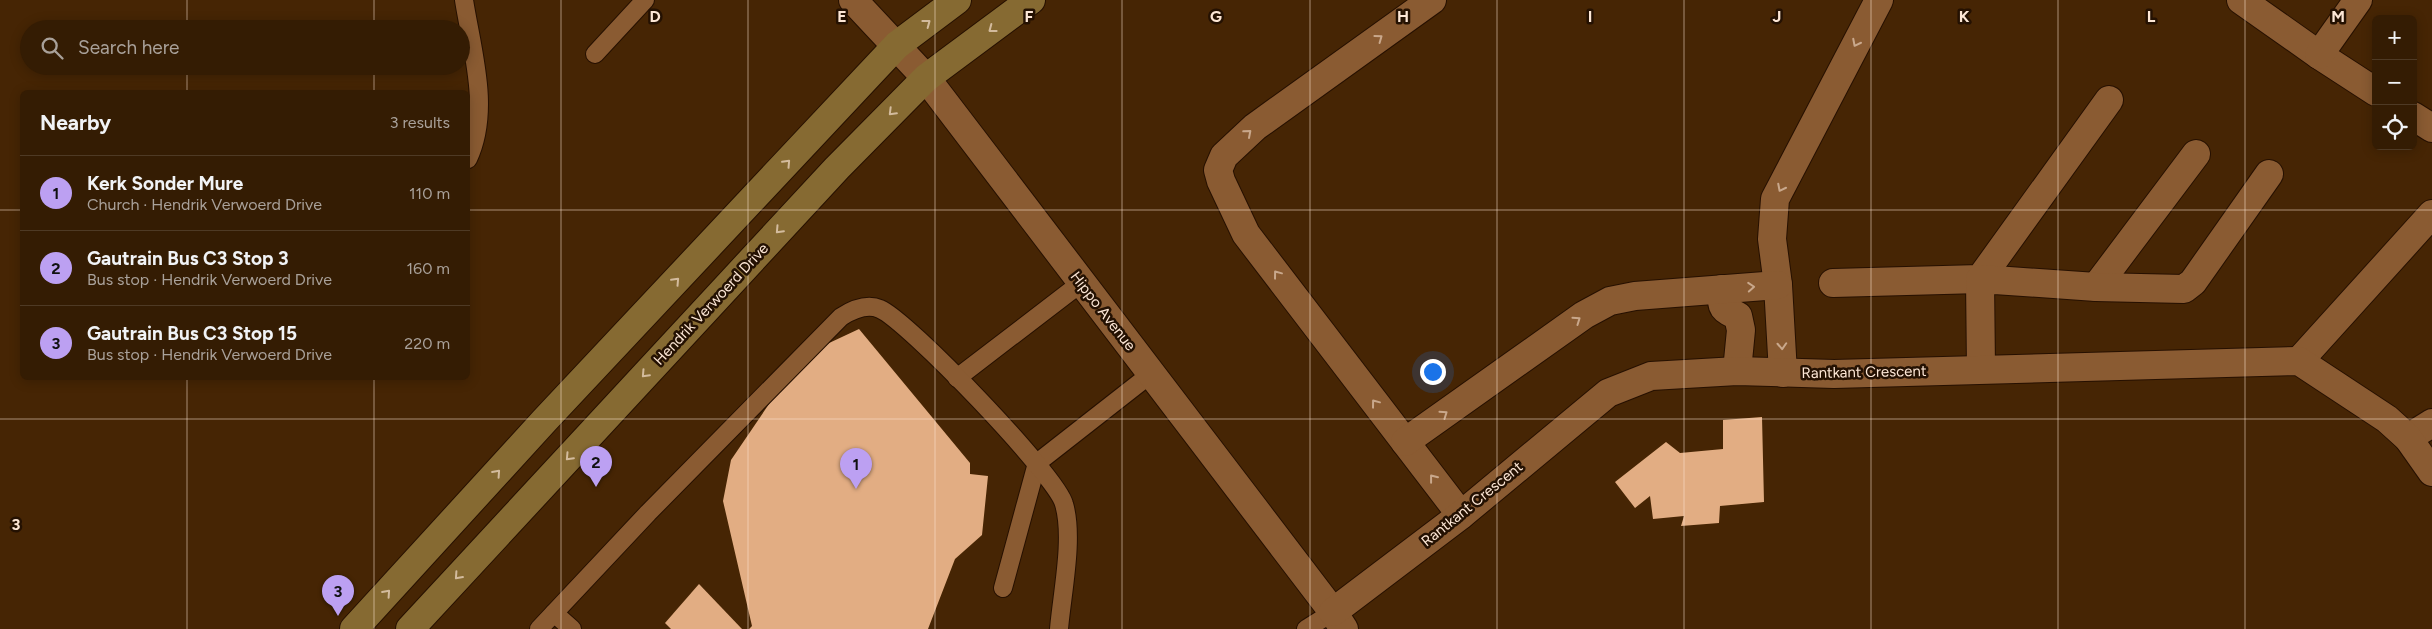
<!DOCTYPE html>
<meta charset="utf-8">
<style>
:root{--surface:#341c03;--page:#3f2912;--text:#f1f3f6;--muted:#a9a19a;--line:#4e3a25;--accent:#bca0f2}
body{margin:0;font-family:Figtree,sans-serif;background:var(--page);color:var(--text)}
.controls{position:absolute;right:15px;top:15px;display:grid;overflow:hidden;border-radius:8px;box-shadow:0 2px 12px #0003}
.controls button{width:45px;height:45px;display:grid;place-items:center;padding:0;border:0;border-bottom:1px solid var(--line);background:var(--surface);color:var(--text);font:25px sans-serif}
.you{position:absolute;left:1432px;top:371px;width:18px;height:18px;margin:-12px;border:4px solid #fff;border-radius:50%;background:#1a73e8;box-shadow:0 0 0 8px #1a73e833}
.badge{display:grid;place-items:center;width:32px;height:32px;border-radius:50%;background:var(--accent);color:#111;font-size:16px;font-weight:700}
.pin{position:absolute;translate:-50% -41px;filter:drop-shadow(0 1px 2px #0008)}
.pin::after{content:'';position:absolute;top:26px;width:18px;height:15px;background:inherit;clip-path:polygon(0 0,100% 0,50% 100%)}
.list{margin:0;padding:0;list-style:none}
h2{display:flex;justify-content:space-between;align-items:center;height:65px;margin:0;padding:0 20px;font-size:21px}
h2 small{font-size:16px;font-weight:400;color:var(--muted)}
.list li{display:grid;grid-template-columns:32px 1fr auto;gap:15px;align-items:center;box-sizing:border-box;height:75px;padding:0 20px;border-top:1px solid var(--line)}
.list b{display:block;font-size:19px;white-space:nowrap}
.list p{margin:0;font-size:16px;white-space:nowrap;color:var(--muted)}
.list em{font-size:16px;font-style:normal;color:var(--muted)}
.icon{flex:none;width:28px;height:28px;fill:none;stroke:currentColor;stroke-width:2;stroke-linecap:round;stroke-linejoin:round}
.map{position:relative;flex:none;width:2432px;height:629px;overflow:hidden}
.search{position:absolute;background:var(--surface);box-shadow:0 2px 12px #0003;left:20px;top:20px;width:450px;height:55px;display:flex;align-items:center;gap:12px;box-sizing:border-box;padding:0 18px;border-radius:28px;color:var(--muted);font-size:19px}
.panel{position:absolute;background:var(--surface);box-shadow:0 2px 12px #0003;left:20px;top:90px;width:450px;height:290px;border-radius:8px}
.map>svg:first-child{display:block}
.building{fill:#e2ad83}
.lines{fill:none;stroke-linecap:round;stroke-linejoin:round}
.lane-casing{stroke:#261000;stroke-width:20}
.street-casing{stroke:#261000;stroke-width:30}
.secondary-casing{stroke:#261000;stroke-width:30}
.lane{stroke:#8a5b32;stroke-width:18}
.street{stroke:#8a5b32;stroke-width:28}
.secondary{stroke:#866a32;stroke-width:28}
.oneway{stroke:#d3bb9d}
.oneway2{stroke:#c9a88c}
.grid{fill:none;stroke:#fde7d6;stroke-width:1;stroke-opacity:0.55}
.labels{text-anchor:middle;stroke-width:5;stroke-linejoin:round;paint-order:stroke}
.street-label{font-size:15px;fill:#fde7d6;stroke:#241102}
.grid-label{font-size:16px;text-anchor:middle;font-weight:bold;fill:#fde7d6;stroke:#241102;stroke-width:5;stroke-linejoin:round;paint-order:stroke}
</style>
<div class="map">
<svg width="2432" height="629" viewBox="0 0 2432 629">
<rect width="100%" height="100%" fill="#462504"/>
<g class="building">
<path d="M859,329L970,463V474L988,476L982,535L955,559L928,629H749L752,626L723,501L731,460L786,379L812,351Z"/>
<path d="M1762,417L1764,502L1720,506L1719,523L1681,526L1684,516L1653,519L1650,496L1635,508L1615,482L1666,442L1680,453L1723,449V420Z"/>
<path d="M699,584L742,629H671L665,623Z"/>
</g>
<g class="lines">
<defs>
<g id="lane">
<path d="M464,0C472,51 491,110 468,159"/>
<path d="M595,54L645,0"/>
<path d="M957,378L1081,283"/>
<path d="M1003,588L1037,463L1152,373"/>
<path d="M554,613L572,629"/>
<path d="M539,629L648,513L841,317C852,310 866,303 880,309C907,320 1057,476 1064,504C1074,538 1062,593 1059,629"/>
<path d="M1306,629L1333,612"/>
</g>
<g id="street">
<path d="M853,0L926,78L1333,612L1344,629"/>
<path d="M1432,0L1255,127L1224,156L1218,170L1221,181L1246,234L1461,515"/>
<path d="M2241,0L2319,55L2376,92"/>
<path d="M2319,55L2358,0"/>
<path d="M2413,116L2432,128"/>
<path d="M1833,283L1980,279L2109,100"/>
<path d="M2096,287L2196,154"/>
<path d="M1722,289C1722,308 1720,308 1738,316L1741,330L1737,371"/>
<path d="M2299,361L2432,214"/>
<path d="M1981,369L1980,279L2096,287L2184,289L2193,282L2269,174"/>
<path d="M1783,373L1778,285L1772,239L1775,199L1879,0"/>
<path d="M2408,438L2432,423"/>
<path d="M1405,442L1584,315L1610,301L1635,296L1778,285"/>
<path d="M1333,612L1461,515L1608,393L1651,376L1737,371L1834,374L2299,361L2387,419L2408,438L2432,472"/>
</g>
<g id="secondary">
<path d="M354,629L544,421L897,45L957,0"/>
<path d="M410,629L837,168L926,78L1031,0"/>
</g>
</defs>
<use href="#lane" class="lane-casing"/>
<use href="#street" class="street-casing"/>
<use href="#secondary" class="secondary-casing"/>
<use href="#lane" class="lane"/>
<use href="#street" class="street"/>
<use href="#secondary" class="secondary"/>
</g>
<defs><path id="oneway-chevron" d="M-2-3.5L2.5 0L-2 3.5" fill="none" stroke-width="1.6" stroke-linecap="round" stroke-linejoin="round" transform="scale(1.25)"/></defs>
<g class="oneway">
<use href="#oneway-chevron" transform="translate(927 23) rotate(-37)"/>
<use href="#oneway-chevron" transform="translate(992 29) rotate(143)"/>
<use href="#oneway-chevron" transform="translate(892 112) rotate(135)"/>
<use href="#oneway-chevron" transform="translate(787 163) rotate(-47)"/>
<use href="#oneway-chevron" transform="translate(779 230) rotate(133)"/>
<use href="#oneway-chevron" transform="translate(676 281) rotate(-47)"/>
<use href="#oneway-chevron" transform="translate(645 374) rotate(133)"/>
<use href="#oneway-chevron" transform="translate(569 457) rotate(133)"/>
<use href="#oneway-chevron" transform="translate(497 473) rotate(-48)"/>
<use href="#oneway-chevron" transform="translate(458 576) rotate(132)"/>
<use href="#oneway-chevron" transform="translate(387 593) rotate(-48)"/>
</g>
<g class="oneway2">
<use href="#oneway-chevron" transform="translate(1379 38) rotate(-36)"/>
<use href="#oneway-chevron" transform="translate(1856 43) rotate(117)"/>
<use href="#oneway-chevron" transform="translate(1248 133) rotate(-41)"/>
<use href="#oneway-chevron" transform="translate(1781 188) rotate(117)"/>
<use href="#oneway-chevron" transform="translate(1277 274) rotate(-127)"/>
<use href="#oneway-chevron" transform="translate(1751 287) rotate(-4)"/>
<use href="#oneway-chevron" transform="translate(1577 320) rotate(-35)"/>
<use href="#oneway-chevron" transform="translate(1782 346) rotate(87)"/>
<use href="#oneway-chevron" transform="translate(1375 403) rotate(-127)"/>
<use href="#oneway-chevron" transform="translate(1444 414) rotate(-35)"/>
<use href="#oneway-chevron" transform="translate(1433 478) rotate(-128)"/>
</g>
<path class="grid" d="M187,0V29M374,0V29M561,0V629M748,0V629M935,0V629M1122,0V629M1310,0V629M1497,0V629M1684,0V629M1871,0V629M2058,0V629M2245,0V629M187,66V92M374,66V92M0,210H22M468,210H2432M187,378V629M374,378V629M0,419H2432"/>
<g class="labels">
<g class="street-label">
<text transform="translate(711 304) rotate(-47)" y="5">Hendrik Verwoerd Drive</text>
<text transform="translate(1103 311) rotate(52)" y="5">Hippo Avenue</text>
<text transform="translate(1864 372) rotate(-1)" y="5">Rantkant Crescent</text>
<text transform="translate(1472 504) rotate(-39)" y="5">Rantkant Crescent</text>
</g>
</g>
<g class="grid-label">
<text x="655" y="22">D</text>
<text x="842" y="22">E</text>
<text x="1029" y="22">F</text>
<text x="1216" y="22">G</text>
<text x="1403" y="22">H</text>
<text x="1590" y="22">I</text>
<text x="1777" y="22">J</text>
<text x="1964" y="22">K</text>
<text x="2151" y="22">L</text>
<text x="2338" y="22">M</text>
<text x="16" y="530">3</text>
</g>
</svg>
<div class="controls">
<button>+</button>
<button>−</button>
<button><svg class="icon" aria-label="locate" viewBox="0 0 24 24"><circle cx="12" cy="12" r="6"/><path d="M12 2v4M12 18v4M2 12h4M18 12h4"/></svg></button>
</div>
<div class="you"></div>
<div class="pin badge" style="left:856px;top:489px">1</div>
<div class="pin badge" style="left:596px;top:487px">2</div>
<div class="pin badge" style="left:338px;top:616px">3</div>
<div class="search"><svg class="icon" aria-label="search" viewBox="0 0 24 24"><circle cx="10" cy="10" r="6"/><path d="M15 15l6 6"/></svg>Search here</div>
<section class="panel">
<h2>Nearby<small>3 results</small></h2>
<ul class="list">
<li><span class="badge">1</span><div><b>Kerk Sonder Mure</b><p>Church · Hendrik Verwoerd Drive</p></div><em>110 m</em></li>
<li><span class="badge">2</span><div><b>Gautrain Bus C3 Stop 3</b><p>Bus stop · Hendrik Verwoerd Drive</p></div><em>160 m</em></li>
<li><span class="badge">3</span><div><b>Gautrain Bus C3 Stop 15</b><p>Bus stop · Hendrik Verwoerd Drive</p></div><em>220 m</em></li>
</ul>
</section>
</div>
